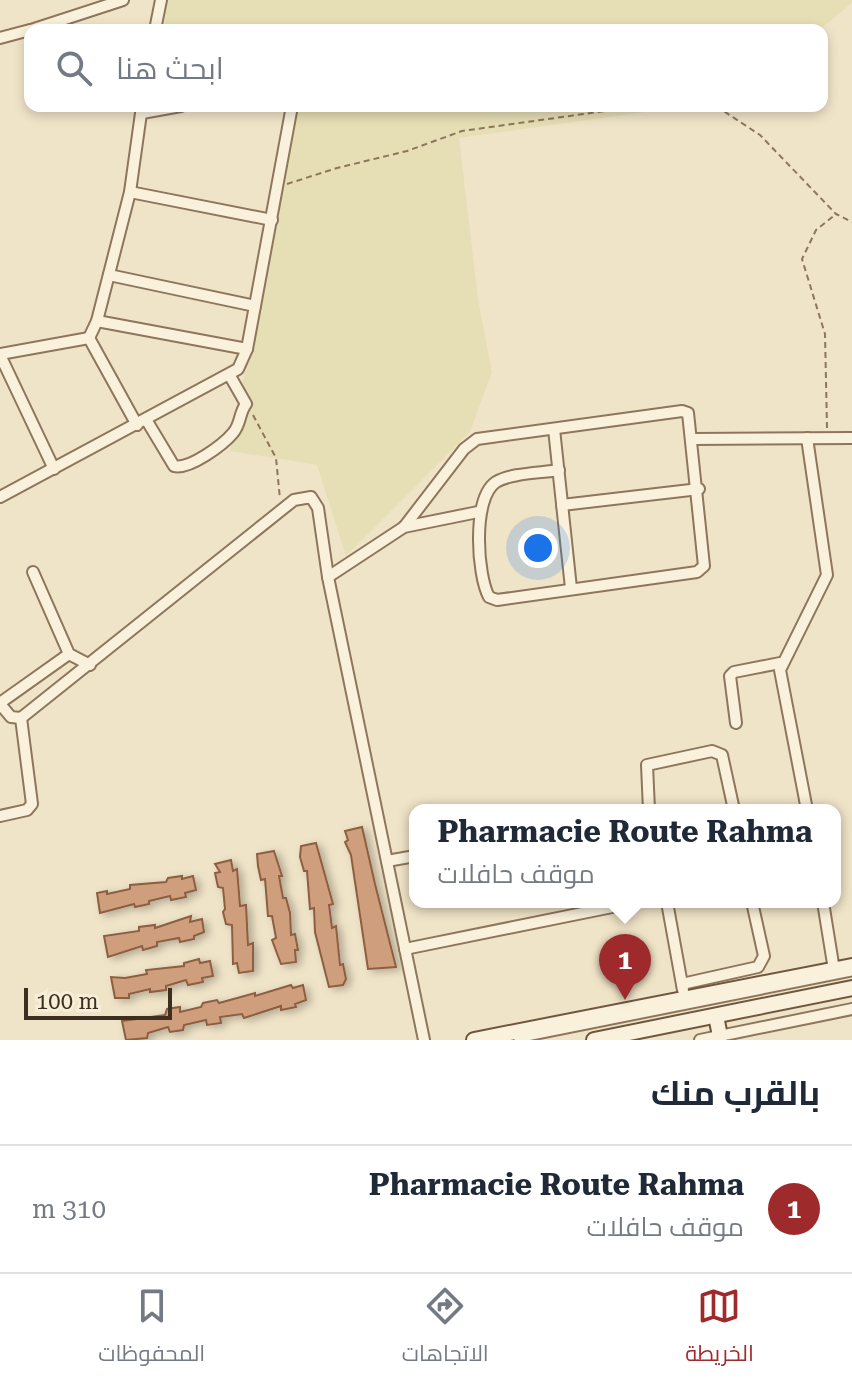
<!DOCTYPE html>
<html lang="ar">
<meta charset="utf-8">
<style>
:root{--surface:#fff;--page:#f6f6f7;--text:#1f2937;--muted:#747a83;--line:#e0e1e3;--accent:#9e2a2b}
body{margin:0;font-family:"Roboto Serif",Cairo,serif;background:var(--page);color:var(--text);direction:rtl}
.scale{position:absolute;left:24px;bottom:20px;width:148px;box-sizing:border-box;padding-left:8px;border:4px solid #3d2e20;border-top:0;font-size:22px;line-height:28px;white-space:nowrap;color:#3d2e20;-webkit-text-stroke:6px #f7eed8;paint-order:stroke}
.you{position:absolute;left:538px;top:548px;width:28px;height:28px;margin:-20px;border:6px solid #fff;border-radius:50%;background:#1a73e8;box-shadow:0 0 0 12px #1a73e833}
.badge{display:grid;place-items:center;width:52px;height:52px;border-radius:50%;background:var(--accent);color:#fff;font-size:26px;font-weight:700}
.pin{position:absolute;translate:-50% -66px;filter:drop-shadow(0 2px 4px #0008)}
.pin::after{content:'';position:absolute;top:42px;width:28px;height:24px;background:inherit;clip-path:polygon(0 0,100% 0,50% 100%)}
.popup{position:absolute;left:409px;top:804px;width:432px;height:104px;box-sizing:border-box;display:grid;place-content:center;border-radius:16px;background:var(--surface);filter:drop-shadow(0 2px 6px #0005);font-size:26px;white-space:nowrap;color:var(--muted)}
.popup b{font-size:30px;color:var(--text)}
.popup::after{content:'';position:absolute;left:50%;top:100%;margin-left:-16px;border:16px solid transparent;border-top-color:var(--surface)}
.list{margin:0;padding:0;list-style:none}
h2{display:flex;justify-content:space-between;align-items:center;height:104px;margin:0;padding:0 32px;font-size:34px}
h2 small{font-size:26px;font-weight:400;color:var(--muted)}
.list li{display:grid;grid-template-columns:52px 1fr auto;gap:24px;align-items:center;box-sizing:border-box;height:128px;padding:0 32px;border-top:2px solid var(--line)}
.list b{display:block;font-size:30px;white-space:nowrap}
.list p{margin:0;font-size:26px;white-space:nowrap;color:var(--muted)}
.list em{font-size:26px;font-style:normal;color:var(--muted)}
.icon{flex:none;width:44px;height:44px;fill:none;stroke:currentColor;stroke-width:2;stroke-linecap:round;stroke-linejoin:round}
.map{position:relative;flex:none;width:852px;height:1040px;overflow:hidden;direction:ltr}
.search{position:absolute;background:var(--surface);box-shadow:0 4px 12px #0003;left:24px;right:24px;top:24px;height:88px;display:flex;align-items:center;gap:20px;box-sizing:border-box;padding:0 28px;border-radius:16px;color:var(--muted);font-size:30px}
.sheet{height:232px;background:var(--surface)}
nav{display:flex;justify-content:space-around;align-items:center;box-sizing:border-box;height:112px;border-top:2px solid var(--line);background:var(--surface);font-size:22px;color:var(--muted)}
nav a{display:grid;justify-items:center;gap:4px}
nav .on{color:var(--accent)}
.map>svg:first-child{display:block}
.farmland{fill:#e6deb5}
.building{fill:#cf9f7d;stroke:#8d5f41;stroke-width:2;filter:url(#shadow)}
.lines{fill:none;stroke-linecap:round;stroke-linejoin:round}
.service-casing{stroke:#8d765c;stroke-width:9}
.minor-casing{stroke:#8d765c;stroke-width:14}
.secondary-casing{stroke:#6f573f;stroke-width:18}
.path{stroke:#8d765c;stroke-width:2;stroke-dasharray:6 4;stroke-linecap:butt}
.service{stroke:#faf1dc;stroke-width:5}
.minor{stroke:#faf1dc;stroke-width:10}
.secondary{stroke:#faf1dc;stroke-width:14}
</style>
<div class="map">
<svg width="852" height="1040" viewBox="0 0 852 1040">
<defs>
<filter id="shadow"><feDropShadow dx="4.5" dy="2.5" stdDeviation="4" flood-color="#0004"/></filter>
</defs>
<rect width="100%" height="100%" fill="#f0e4c8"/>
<g class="farmland">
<path d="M166,0H852V3L819,30H165Z"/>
<path d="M294,106H688L459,138L478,299L492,372L470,432L346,556L317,465L230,451Z"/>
</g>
<g class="building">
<path d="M362,827L375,884L396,967L368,969L351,855L345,842L348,840L345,831Z"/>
<path d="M316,843L333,904L329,905L332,928L336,926L340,965L343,964L346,979L343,985L329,987L315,932L314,908L310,909L307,871H304L300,857L301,846Z"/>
<path d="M274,851L282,876H279L283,898H286L290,913L291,935L295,934L298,950H295L296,962L281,964L272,940L276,938L272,916H268L265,879L261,880L258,866L257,854Z"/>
<path d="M231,860L233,871L237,869L240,906L246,905L248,945L253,943V971L239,973L237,963L233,964L232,925L226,924L223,912L225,909L223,888L218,887L215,873L220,872L215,864Z"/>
<path d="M182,876V879L193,876L196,890L185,893L186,897L171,900L170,896L149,901V904L135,907L134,904L100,913L97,893L107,891V894L130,889V885L166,882L168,878Z"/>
<path d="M191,916L190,922L202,919L204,932L194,936V939L180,942L179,938L157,942V946L143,950L142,946L108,957L104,936L139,931V927L155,925V928Z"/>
<path d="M199,959L200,963L210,961L213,976L202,978L203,982L188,985L186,980L166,986V990L150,992V989L129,994V998H115L111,977L125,978L147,974L146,970L184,966V963Z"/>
<path d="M291,985L293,988L303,985L306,1000L295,1004L296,1007L281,1010V1006L244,1018L242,1014L220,1017L221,1023L207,1025L206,1020L184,1025L183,1030L170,1032L168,1027L148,1033L147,1038L126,1040L122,1021L165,1015L167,1009L180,1007V1012L201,1007L203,1003L217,1000L219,1003L255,993V996Z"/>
</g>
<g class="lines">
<defs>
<path id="service" d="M517,1040L852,973"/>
<g id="minor">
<path d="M31,30L123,0"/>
<path d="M155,30L161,0"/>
<path d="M0,38L30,30"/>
<path d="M142,113L181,106"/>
<path d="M130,192L272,220"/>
<path d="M109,275L255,306"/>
<path d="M97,321L247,349"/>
<path d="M89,338L97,321L130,192L142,106"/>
<path d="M89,338L137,425"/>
<path d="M0,354L89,338"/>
<path d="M0,355L54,469"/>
<path d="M147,421L174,466C189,470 223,445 233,433C241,424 239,413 246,404L230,376"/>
<path d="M554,429L571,588"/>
<path d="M693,439L852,438"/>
<path d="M0,497L238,369L247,349L292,106"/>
<path d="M562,505L699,489"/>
<path d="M404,527L464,449L477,439L682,411L688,413L704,566L697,572L497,600L489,597C477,575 472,498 496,482C511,473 541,473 559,470"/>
<path d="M33,572L69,654L90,665"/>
<path d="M328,577L404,527L478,512"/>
<path d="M0,703L69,654"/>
<path d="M0,704L11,717L21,718L294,500L311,497L318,508L328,577L424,1040"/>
<path d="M736,723L730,676L734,672L780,663"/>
<path d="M649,810L647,765L712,751L722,755L734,810"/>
<path d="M807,810L780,670L827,575L807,438"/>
<path d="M0,816L27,810L32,804L21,718"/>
<path d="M387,861L415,856"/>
<path d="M667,902L683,990"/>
<path d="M823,902L834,970"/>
<path d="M405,949L637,902"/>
<path d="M682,984L758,967L764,956L752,902"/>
<path d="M700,1040L852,1009"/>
</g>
<g id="secondary">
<path d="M716,1016L720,1036"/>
<path d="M474,1040L852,966"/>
<path d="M594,1040L852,988"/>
</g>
</defs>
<use href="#service" class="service-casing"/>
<use href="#minor" class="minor-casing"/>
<use href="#secondary" class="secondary-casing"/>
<g class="path">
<path d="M716,106L760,135L836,214L852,222"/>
<path d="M287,184L337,168L407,151L462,131L641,106"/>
<path d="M253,415L276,458L280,499"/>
<path d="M827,428L825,334L802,259L816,230L836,214"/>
</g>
<use href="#service" class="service"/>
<use href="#minor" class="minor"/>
<use href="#secondary" class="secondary"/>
</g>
</svg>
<div class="scale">100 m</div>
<div class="you"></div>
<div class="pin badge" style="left:625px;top:1000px">1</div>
<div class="popup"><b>Pharmacie Route Rahma</b>موقف حافلات</div>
<div class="search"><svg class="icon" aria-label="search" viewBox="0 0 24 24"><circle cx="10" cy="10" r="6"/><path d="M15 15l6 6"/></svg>ابحث هنا</div>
</div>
<section class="sheet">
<h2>بالقرب منك<small></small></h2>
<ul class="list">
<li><span class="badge">1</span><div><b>Pharmacie Route Rahma</b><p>موقف حافلات</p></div><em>310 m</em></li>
</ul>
</section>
<nav>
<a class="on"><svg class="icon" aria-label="map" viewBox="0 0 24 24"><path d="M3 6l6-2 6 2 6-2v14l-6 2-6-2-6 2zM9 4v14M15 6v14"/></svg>الخريطة</a>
<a><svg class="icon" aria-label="directions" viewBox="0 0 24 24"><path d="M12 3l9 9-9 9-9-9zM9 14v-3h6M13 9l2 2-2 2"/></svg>الاتجاهات</a>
<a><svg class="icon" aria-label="saved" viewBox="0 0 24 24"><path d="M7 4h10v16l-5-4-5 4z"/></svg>المحفوظات</a>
</nav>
